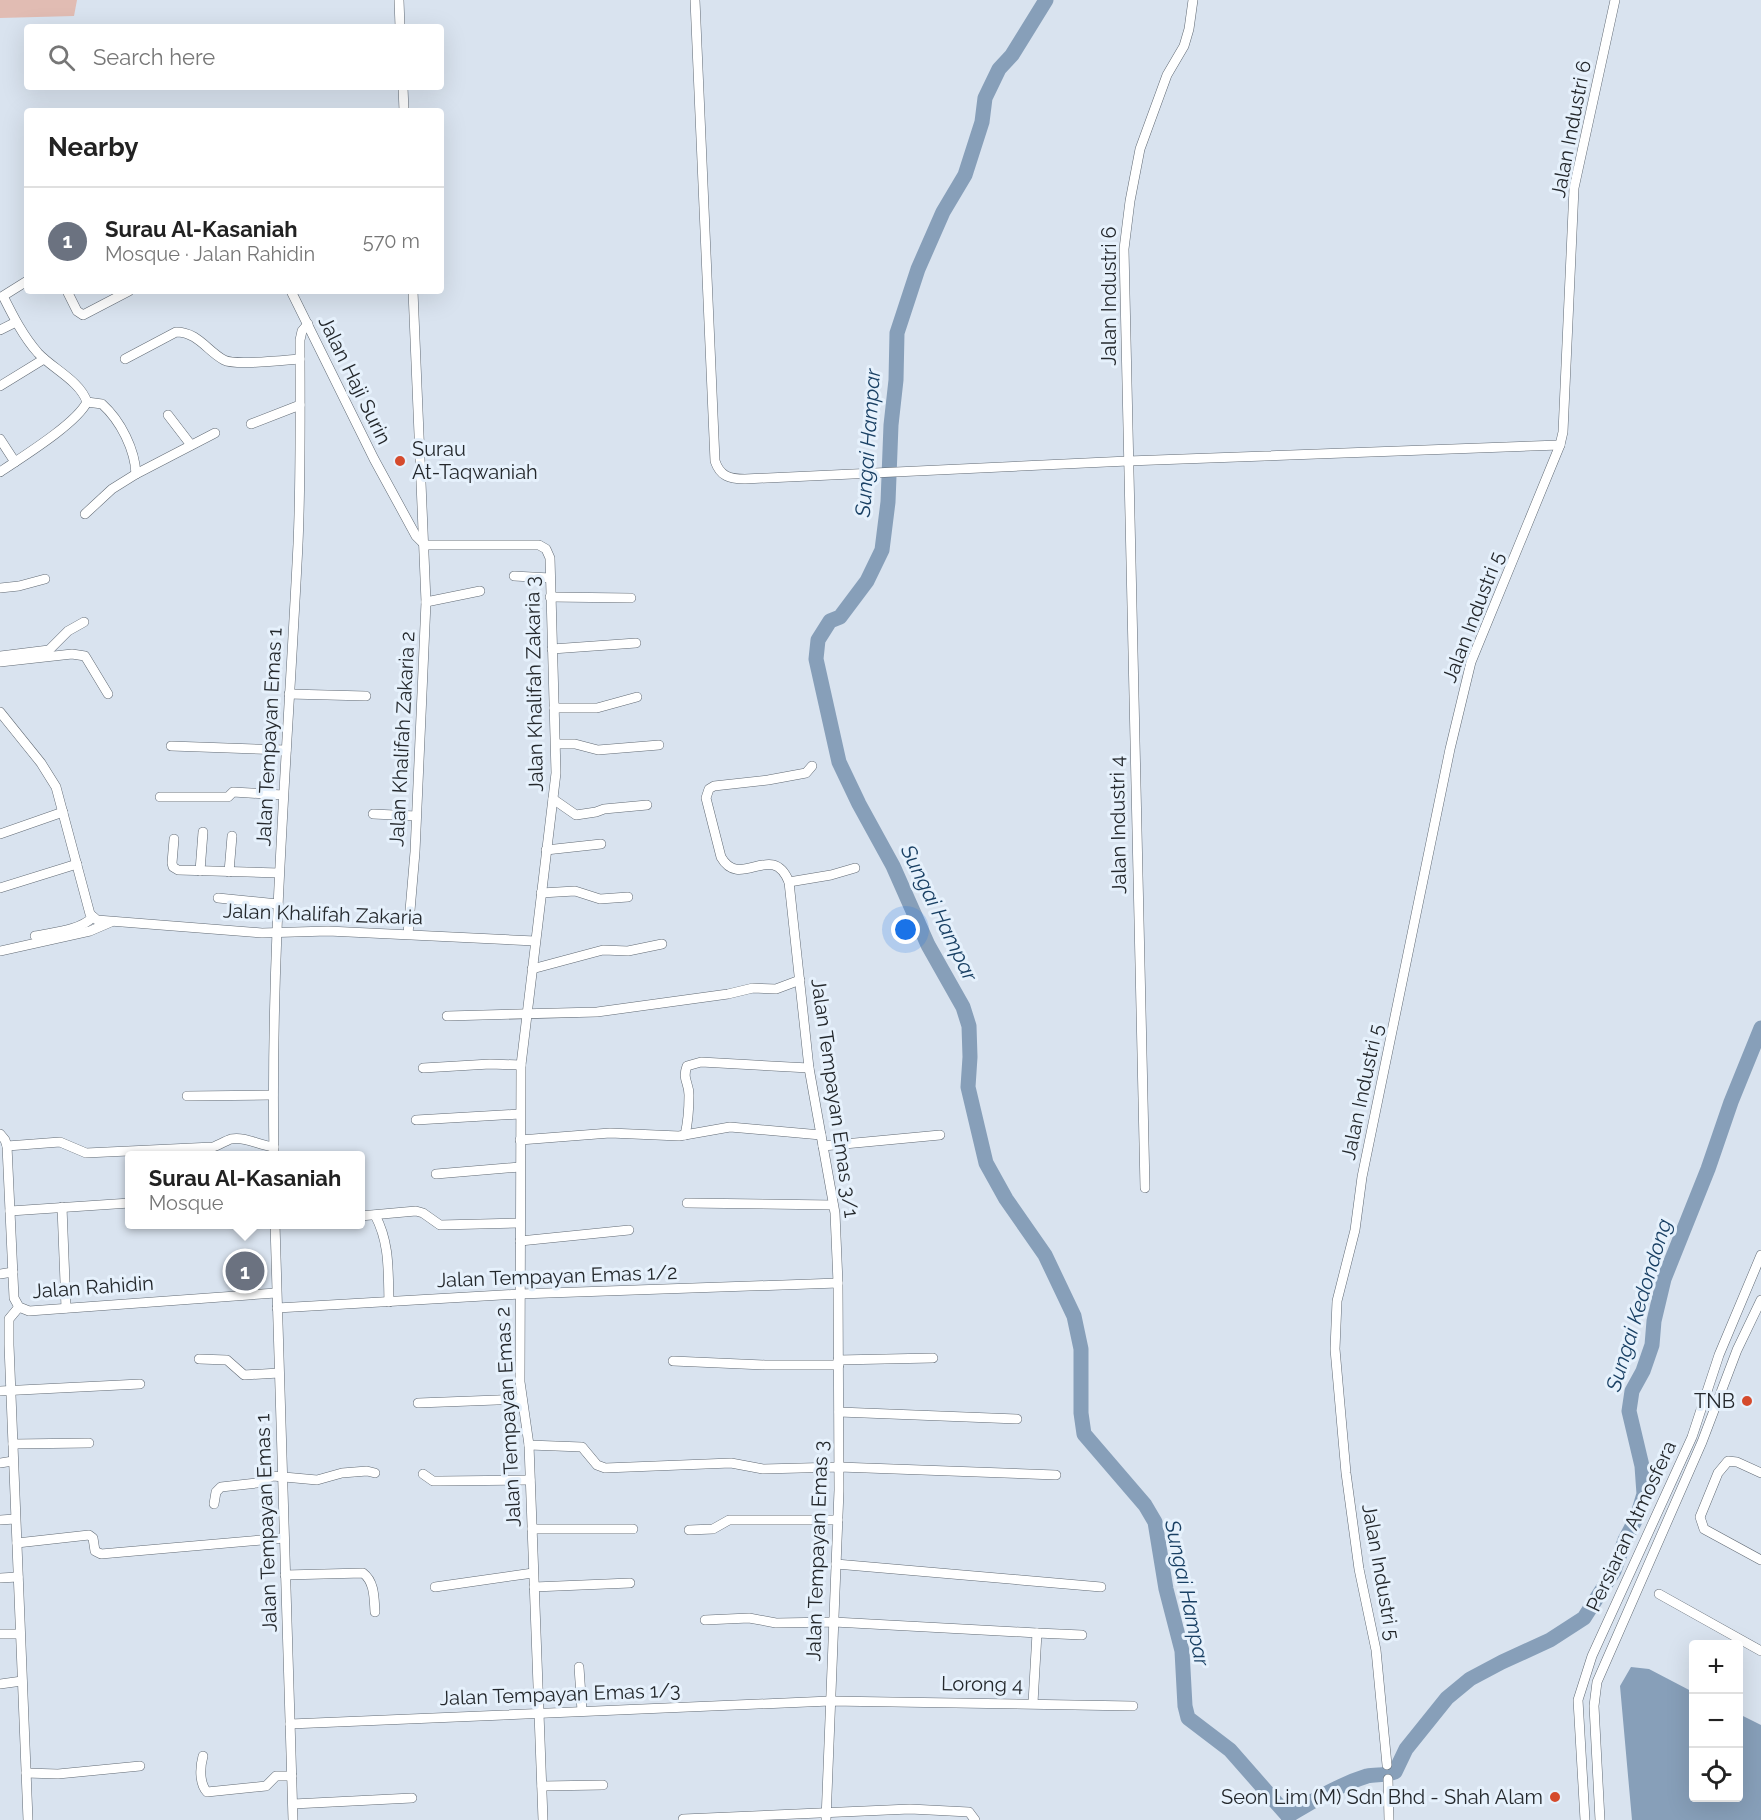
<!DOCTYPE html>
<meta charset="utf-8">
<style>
:root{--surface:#fff;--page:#f6f6f6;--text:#222;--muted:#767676;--line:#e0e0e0;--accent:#d54a2c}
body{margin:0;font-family:Raleway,sans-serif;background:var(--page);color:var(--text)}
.controls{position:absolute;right:18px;bottom:18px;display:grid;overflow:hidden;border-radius:6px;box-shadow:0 6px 24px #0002}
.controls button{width:54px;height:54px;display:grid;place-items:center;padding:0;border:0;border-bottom:2px solid var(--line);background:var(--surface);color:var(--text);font:30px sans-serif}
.you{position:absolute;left:906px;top:930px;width:21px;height:21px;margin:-15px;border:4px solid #fff;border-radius:50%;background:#1a73e8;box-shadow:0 0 0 9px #1a73e833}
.badge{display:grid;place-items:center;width:39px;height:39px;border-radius:50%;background:var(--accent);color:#fff;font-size:20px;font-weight:700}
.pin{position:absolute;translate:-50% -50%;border:3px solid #fff;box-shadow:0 2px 6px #0006}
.popup{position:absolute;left:125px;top:1151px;width:240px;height:78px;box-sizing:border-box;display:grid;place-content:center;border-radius:6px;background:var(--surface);filter:drop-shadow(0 2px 4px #0005);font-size:20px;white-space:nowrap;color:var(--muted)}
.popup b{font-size:22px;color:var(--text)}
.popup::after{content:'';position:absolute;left:50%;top:100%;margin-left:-12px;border:12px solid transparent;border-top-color:var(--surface)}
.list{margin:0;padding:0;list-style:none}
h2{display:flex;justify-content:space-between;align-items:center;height:78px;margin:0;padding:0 24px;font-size:26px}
h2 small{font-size:20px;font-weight:400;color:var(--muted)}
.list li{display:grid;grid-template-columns:39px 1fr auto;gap:18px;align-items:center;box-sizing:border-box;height:108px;padding:0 24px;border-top:2px solid var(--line)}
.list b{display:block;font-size:22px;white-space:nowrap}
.list p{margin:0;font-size:20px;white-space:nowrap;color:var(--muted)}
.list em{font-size:20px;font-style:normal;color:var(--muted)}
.icon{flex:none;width:33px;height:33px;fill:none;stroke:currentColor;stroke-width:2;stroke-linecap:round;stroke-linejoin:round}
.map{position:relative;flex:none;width:1761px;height:1820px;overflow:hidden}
.search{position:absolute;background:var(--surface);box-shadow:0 6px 24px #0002;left:24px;top:24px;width:420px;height:66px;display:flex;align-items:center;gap:15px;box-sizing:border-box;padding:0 21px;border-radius:6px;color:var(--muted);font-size:22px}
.panel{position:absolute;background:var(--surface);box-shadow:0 6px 24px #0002;left:24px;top:108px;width:420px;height:186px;border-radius:6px}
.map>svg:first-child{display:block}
.green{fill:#e1bcb3}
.water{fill:#879fb9}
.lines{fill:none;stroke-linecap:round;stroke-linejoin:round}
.river{stroke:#879fb9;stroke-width:15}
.minor-casing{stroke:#616a74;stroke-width:10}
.minor{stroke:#fff;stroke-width:9}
.poi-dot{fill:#d54a2c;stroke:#e6f1fc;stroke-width:2}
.labels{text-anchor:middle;stroke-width:6;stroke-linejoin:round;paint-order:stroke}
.street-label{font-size:20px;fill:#24282c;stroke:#e6f1fc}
.poi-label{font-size:20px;fill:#24282c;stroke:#e6f1fc;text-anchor:end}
.water-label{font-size:21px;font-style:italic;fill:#194064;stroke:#e6f1fc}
</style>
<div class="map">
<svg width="1761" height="1820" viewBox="0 0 1761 1820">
<rect width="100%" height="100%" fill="#d9e3ef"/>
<path class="green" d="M0,0H77L74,16L0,18Z"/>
<path class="water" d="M1631,1667L1649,1669L1693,1692L1694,1798H1738L1739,1714L1761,1725V1820H1632L1620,1686Z"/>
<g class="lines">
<g class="river">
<path d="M1046,0L1012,55L999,69L985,98L982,122L965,175L943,212L918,269L897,333L896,380L891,425L888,502L882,550L867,581L840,617L830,621L818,640L816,659L839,762L859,804L893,866L928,945L963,1007L969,1026L970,1057L968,1087L986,1163L1006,1199L1045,1255L1074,1316L1081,1349V1413L1084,1434L1145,1505L1155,1522L1166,1589L1182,1651L1185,1706L1188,1718L1230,1750L1288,1816"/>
<path d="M1289,1820L1288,1816C1313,1801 1338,1785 1367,1776C1376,1774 1386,1776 1395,1772L1406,1749L1447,1698L1470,1679L1502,1662L1550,1640L1584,1618L1614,1571L1625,1540L1637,1517L1644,1494L1642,1466L1629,1411L1632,1391L1643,1371L1652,1345L1654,1321L1664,1279L1708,1169L1731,1102L1761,1028"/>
</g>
<defs>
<g id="minor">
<path d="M399,0L400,27"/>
<path d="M695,0L715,461C720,476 729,479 745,479L1128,461L1560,445"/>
<path d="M403,87L404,111"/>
<path d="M67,291L77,311L83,315L129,291"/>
<path d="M291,291L374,459L416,536L425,545"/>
<path d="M0,330L16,322"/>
<path d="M125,359L176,332C198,332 207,351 224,360C235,366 286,360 300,359"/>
<path d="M0,386L44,359"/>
<path d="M87,402L102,404C121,421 135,450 136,474L215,433"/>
<path d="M168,415L191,445"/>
<path d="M251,424L300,405"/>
<path d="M0,439L15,462"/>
<path d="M0,472C22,457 76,424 87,402C80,381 53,369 38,353C23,336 13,316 3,296L27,281"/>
<path d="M85,514L112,489L136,474"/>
<path d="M425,545H539L546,549L550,558L556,773L521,1065L520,1382L529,1445L543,1820"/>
<path d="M514,576L550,578"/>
<path d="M0,588L19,586L45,579"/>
<path d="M550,597L631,598"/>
<path d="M426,602L480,591"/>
<path d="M552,649L636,643"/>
<path d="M0,656L49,650L68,631L84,622"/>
<path d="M0,662L72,654L85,656L108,694"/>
<path d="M289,694L366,696"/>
<path d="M554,708H597L637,697"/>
<path d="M0,712L41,763L56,787L90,914L97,920L262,933L328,931L535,941"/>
<path d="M556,744H575L598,750L659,745"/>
<path d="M171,746L286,750"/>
<path d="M812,766L806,773L768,780L714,786L709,789L706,798L721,857C740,891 772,840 789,882L809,1068L835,1213L838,1283L839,1490L826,1820"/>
<path d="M160,797H228L233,792L283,795"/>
<path d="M553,799L576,815L596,812L604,809L647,805"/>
<path d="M373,814L416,816"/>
<path d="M0,834L63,812"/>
<path d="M174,839L172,863L173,867L178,870L279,873"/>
<path d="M546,850L601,844"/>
<path d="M200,871L203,832"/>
<path d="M229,872L232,836"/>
<path d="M789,882L831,875L855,868"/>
<path d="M0,888L77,864"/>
<path d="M541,893L575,891L600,899L628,897"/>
<path d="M218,898L278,904"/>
<path d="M408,934L415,852L426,602L413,291"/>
<path d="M35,936C53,932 79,931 93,917"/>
<path d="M0,951L90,931L111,922"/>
<path d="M532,969L603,950L628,951L662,944"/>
<path d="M447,1016L597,1012L728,994L753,988L776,989L800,980"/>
<path d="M423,1068L490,1064L521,1065"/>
<path d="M187,1096L273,1095"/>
<path d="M416,1120L520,1114"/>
<path d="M0,1134L5,1140L7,1146L14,1298L19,1307L29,1311L276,1293"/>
<path d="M685,1135C688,1122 689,1109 689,1095C689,1082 682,1080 687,1066L701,1062L809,1068"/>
<path d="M520,1140L610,1133L679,1136L730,1127L821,1135"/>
<path d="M7,1146L60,1142L86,1153L213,1147C219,1145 225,1141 231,1139C245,1136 260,1146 274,1147"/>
<path d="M823,1146L940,1135"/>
<path d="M274,1156C270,951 288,748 298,544C301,477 300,408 300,340L302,331L308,324"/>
<path d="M436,1174L520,1167"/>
<path d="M1145,1188L1124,249L1130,201L1140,149L1167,75L1184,46L1189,29L1193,0"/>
<path d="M687,1203L833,1205"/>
<path d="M62,1207L66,1308"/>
<path d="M10,1211L130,1203"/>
<path d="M375,1215C390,1243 388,1271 389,1302"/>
<path d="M360,1216L416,1211L423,1213L440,1225L520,1223"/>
<path d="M275,1224L293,1820"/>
<path d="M520,1241L629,1230"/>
<path d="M0,1274L13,1272"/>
<path d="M19,1307L9,1319V1345L28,1820"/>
<path d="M277,1308L520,1294L838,1283"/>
<path d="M199,1359L227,1360L244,1375L279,1373"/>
<path d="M838,1360L933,1358"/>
<path d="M673,1361L765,1365H839"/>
<path d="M0,1391L140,1384"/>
<path d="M418,1403L522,1399"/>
<path d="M839,1412L1017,1419"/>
<path d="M13,1444L89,1443"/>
<path d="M529,1445L582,1447L597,1465L605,1468L731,1463L763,1469L839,1467L1056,1475"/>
<path d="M0,1463L13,1461"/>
<path d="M1761,1473L1737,1462L1728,1461L1718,1473L1700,1517L1704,1529L1761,1560"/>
<path d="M423,1474L433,1481H440L530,1480"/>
<path d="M214,1504L216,1492L221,1487L257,1483L273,1476L317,1480L342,1473L367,1471L375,1473"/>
<path d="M0,1520L15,1519"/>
<path d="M532,1529H633"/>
<path d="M689,1530L713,1529L729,1520H838"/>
<path d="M17,1543L89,1535L93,1538L95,1551L101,1554L284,1538"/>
<path d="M836,1564L1101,1587"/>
<path d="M285,1575L363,1573C375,1582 374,1599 375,1612"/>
<path d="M0,1578L18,1577"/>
<path d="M435,1587L533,1573"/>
<path d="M534,1587L630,1583"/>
<path d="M1659,1594L1761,1651"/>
<path d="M705,1620L749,1618L776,1623L834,1622L1037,1633"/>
<path d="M0,1634H20"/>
<path d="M579,1667L582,1711"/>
<path d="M0,1684L22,1681"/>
<path d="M1033,1703L1037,1633L1082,1635"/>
<path d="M290,1724L830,1701L1133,1706"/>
<path d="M203,1756C200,1767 199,1783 207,1792L266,1786L276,1776H292"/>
<path d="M1387,1765L1376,1650L1359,1569L1346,1473L1335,1349L1337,1301L1355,1230L1362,1177L1450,749L1471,662L1560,445L1563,432L1574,188L1615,0"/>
<path d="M26,1773L58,1774L140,1766"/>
<path d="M1388,1779L1389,1820"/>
<path d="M542,1786L603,1785"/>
<path d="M293,1804L412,1798"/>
<path d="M683,1819L910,1809L969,1812L975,1820"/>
<path d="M1585,1820L1578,1700L1592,1656L1692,1437L1719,1355L1761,1255"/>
<path d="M1600,1820L1594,1706L1597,1682L1702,1442L1737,1350L1761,1300"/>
</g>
</defs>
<use href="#minor" class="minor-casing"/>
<use href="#minor" class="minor"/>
</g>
<g class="poi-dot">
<circle cx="400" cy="461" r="6"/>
<circle cx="1747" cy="1401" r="6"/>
<circle cx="1555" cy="1797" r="6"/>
</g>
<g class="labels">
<g class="street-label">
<text transform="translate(1571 129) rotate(-79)" y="7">Jalan Industri 6</text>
<text transform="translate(1109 296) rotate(-90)" y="7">Jalan Industri 6</text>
<text transform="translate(355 380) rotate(64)" y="7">Jalan Haji Surin</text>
<text transform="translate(1473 617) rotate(-69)" y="7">Jalan Industri 5</text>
<text transform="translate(534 684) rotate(-91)" y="7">Jalan Khalifah Zakaria 3</text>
<text transform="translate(269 737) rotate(-87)" y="7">Jalan Tempayan Emas 1</text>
<text transform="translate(402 739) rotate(-87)" y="7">Jalan Khalifah Zakaria 2</text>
<text transform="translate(1118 825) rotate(-91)" y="7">Jalan Industri 4</text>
<text transform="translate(323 914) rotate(2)" y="7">Jalan Khalifah Zakaria</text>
<text transform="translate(1362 1092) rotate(-78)" y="7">Jalan Industri 5</text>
<text transform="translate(835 1098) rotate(82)" y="7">Jalan Tempayan Emas 3/1</text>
<text transform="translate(557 1276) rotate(-2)" y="7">Jalan Tempayan Emas 1/2</text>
<text transform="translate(93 1287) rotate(-4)" y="7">Jalan Rahidin</text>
<text transform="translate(508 1417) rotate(-93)" y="7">Jalan Tempayan Emas 2</text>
<text transform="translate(266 1523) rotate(-92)" y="7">Jalan Tempayan Emas 1</text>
<text transform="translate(1631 1526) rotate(-65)" y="7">Persiaran Atmosfera</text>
<text transform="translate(817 1551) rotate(-88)" y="7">Jalan Tempayan Emas 3</text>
<text transform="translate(1381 1572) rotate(80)" y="7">Jalan Industri 5</text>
<text transform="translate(982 1684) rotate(1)" y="7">Lorong 4</text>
<text transform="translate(560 1694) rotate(-2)" y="7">Jalan Tempayan Emas 1/3</text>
</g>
<g class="poi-label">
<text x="412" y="456" text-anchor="start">Surau<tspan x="412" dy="23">At-Taqwaniah</tspan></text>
<text x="1735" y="1408">TNB</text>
<text x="1543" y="1804">Seon Lim (M) Sdn Bhd - Shah Alam</text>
</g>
<g class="water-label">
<text transform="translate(868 443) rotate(-86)" y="7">Sungai Hampar</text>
<text transform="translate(939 913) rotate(64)" y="7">Sungai Hampar</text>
<text transform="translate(1639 1305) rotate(-73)" y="7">Sungai Kedondong</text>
<text transform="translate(1187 1593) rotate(78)" y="7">Sungai Hampar</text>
</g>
</g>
</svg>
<div class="controls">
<button>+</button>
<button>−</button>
<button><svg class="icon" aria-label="locate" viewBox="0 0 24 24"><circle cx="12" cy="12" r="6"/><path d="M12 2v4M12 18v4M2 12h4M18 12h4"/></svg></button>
</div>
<div class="you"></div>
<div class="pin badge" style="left:245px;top:1271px;background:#6b7280">1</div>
<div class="popup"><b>Surau Al-Kasaniah</b>Mosque</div>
<div class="search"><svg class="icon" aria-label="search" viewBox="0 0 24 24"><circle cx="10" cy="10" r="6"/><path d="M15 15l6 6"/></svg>Search here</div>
<section class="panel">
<h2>Nearby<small></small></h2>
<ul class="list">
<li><span class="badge" style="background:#6b7280">1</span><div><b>Surau Al-Kasaniah</b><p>Mosque · Jalan Rahidin</p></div><em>570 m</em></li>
</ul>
</section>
</div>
